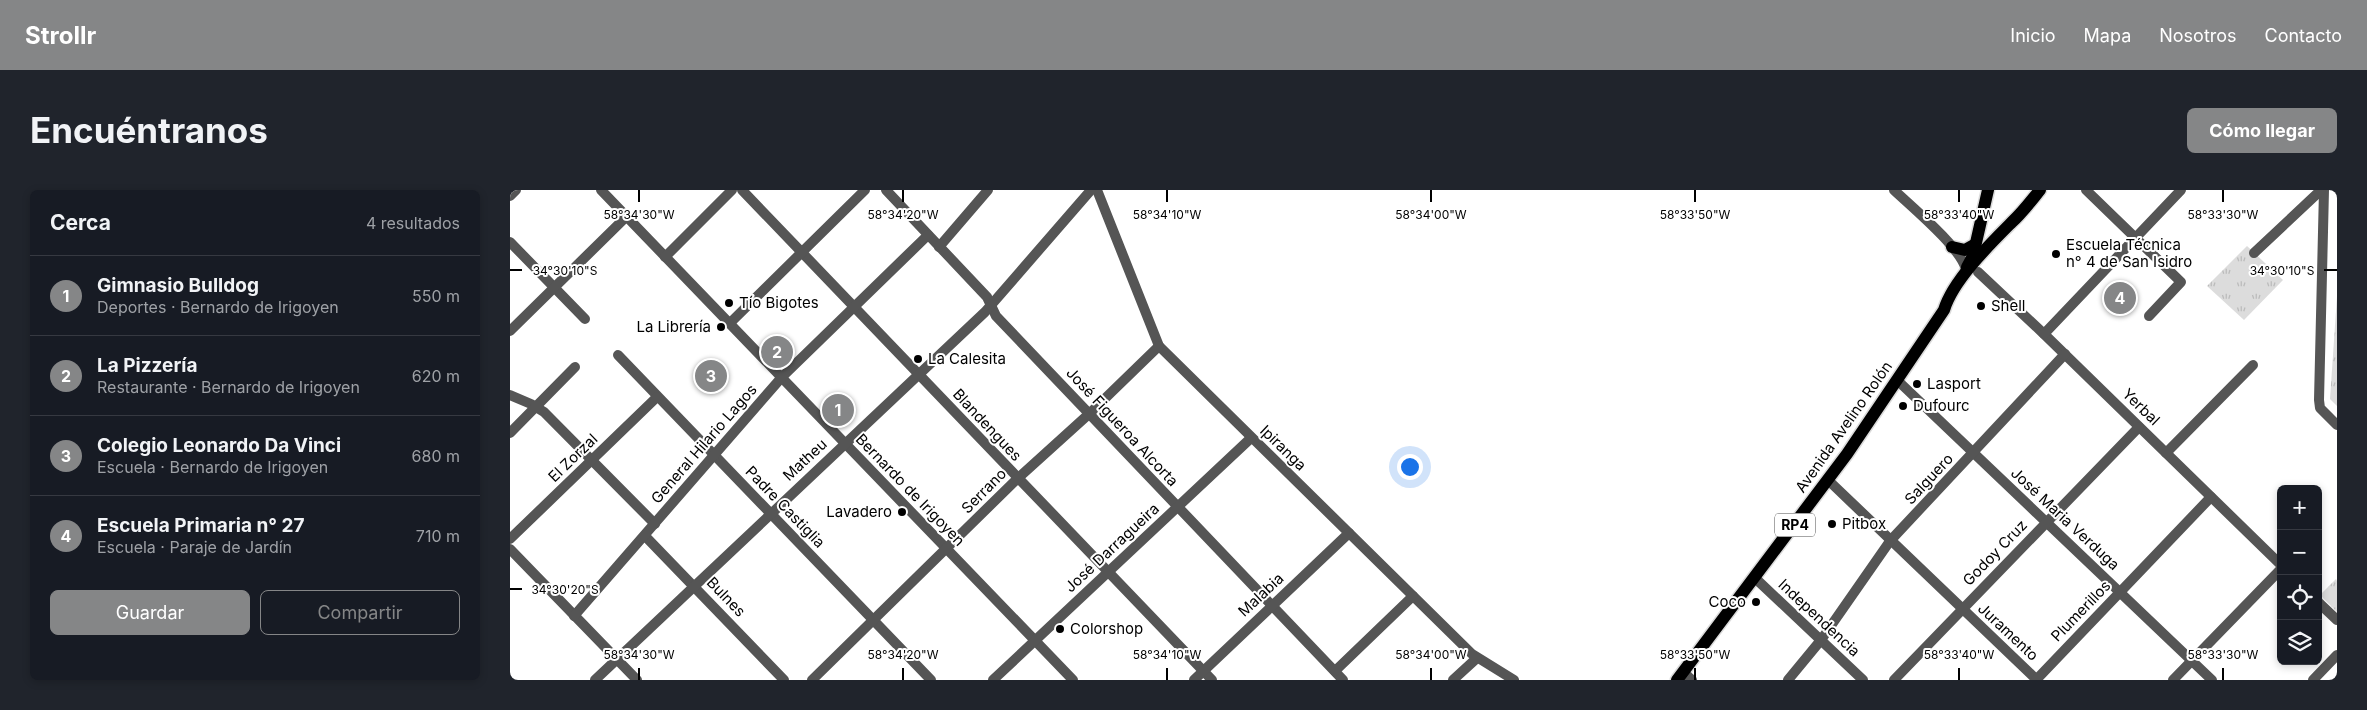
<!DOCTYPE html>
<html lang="es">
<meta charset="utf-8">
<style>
:root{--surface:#171b24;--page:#20242c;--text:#f1f3f6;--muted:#9ea1a6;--line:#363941;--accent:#858687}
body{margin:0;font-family:Inter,sans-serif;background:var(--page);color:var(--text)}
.controls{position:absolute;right:15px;bottom:15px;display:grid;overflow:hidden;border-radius:8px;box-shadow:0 2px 8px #0003}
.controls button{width:45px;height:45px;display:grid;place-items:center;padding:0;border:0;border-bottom:1px solid var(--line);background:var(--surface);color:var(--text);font:25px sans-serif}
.you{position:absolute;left:899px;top:276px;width:18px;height:18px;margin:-12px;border:4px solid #fff;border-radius:50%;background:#1a73e8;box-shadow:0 0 0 8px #1a73e833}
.badge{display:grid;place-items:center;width:32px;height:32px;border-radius:50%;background:var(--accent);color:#fff;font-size:16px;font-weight:700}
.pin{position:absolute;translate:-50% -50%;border:2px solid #fff;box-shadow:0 1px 5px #0006}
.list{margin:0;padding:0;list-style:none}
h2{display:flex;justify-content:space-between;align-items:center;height:65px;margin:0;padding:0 20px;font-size:21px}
h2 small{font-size:16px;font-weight:400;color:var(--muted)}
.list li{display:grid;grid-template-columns:32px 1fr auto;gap:15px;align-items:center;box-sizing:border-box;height:80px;padding:0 20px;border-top:1px solid var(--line)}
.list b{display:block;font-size:19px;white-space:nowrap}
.list p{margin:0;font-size:16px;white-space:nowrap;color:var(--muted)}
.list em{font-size:16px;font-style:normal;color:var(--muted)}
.actions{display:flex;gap:10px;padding:15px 20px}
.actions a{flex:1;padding:11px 0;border:1px solid var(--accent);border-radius:8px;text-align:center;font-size:18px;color:var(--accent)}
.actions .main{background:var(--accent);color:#fff}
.icon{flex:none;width:28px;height:28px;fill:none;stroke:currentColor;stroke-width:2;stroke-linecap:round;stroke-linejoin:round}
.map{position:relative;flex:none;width:1827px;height:490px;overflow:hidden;border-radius:8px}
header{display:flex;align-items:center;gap:30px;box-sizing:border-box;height:70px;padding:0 25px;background:var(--accent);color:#fff}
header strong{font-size:24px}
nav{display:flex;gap:28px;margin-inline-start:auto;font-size:18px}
.intro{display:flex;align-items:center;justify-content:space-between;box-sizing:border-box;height:120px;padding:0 30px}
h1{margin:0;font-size:35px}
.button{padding:12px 22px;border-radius:8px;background:var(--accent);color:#fff;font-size:18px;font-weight:700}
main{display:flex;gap:30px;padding:0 30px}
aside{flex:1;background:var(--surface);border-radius:8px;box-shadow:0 2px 8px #0003}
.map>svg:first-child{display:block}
.park{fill:url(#park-tufts)}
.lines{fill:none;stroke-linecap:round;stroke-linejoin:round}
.major-casing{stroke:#dbdbdb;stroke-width:15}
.minor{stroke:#555;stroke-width:10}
.major{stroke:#000;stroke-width:12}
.ticks{fill:none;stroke:#000;stroke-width:2}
.poi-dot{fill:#000;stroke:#fff;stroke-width:2}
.labels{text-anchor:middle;stroke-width:4;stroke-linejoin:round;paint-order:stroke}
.shield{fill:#fff;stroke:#4c4c4c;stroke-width:1}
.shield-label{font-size:14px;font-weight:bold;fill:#000}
.poi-label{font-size:15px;fill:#000;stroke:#fff;text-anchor:start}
.street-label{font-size:15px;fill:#000;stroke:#fff}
.ticks-label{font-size:12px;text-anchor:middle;fill:#000;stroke:#fff;stroke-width:4;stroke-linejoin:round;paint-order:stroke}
</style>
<header>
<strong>Strollr</strong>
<nav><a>Inicio</a><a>Mapa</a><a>Nosotros</a><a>Contacto</a></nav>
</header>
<div class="intro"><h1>Encuéntranos</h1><a class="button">Cómo llegar</a></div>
<main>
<aside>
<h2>Cerca<small>4 resultados</small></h2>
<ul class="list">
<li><span class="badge">1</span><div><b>Gimnasio Bulldog</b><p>Deportes · Bernardo de Irigoyen</p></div><em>550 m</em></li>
<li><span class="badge">2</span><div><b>La Pizzería</b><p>Restaurante · Bernardo de Irigoyen</p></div><em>620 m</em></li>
<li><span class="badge">3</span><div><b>Colegio Leonardo Da Vinci</b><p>Escuela · Bernardo de Irigoyen</p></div><em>680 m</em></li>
<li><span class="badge">4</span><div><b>Escuela Primaria n° 27</b><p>Escuela · Paraje de Jardín</p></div><em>710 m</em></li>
</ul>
<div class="actions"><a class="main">Guardar</a><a>Compartir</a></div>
</aside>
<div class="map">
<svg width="1827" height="490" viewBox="0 0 1827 490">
<defs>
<pattern id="park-tufts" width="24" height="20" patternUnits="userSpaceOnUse" patternTransform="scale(1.25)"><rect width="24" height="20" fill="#dcdcdc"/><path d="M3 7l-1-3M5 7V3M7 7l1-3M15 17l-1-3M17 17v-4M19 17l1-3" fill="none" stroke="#bbb"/></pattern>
</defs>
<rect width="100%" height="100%" fill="#fff"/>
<g class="park">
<path d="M1737,56L1773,90L1734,130L1697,96Z"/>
<path d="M1827,106V216L1820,209Z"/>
<path d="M1826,389L1827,391V422L1810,405Z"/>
</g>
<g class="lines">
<defs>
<g id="major">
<path d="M1442,57L1455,60L1464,55"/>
<path d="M1457,77L1463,66L1478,0"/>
<path d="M1167,490L1337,264L1434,120C1443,90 1480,54 1502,32C1512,23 1521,11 1530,0"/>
</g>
</defs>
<use href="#major" class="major-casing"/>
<g class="minor">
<path d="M91,0L563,490"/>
<path d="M232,0L702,490"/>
<path d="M376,0L477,107L486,126L833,490"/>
<path d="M587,0L649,156L962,464L1004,490"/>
<path d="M1384,0C1403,18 1449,56 1456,79"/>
<path d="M1576,0L1671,92L1639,126"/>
<path d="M1814,0L1809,210L1810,218L1827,235"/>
<path d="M0,6L6,0"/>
<path d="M0,52L75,129"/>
<path d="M429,57L478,0"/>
<path d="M1744,63L1811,0"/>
<path d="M155,67L222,0"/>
<path d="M1468,82L1534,144L1771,375"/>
<path d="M220,133L355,0"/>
<path d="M0,141L117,26"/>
<path d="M1534,144L1671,0"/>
<path d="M108,165L421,490"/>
<path d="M1387,190L1702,490"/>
<path d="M0,205L21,214L34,222L145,334"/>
<path d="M0,243L65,177"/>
<path d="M1656,263L1743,175"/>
<path d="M1318,290L1527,490"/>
<path d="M135,346L274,490"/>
<path d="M0,349L147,207"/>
<path d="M0,359L127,490"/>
<path d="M1245,388L1353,490"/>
<path d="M1808,412L1827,430"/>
<path d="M64,426L272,187L418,45"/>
<path d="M825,481L903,406"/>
<path d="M1173,482L1182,490"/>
<path d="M85,490L475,122L581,0"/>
<path d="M302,490L507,289L580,223L649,156"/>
<path d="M483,490L741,248"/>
<path d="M684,490L839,343"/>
<path d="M943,490L967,468"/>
<path d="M1278,490L1311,450L1380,351L1555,164"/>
<path d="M1384,490L1629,237"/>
<path d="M1526,490L1701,307"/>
<path d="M1663,490L1771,379"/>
<path d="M1803,490L1827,465"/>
</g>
<use href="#major" class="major"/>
</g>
<path class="ticks" d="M129,0V12M393,0V12M657,0V12M921,0V12M1185,0V12M1449,0V12M1713,0V12M0,80H12M1814,80H1827M0,399H12M129,478V490M393,478V490M657,478V490M921,478V490M1185,478V490M1449,478V490M1713,478V490"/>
<g class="poi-dot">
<circle cx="1546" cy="64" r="5"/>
<circle cx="219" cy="113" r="5"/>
<circle cx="1471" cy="116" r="5"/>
<circle cx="211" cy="137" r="5"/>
<circle cx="408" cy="169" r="5"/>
<circle cx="1407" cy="194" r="5"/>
<circle cx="1393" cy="216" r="5"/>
<circle cx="392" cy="322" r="5"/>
<circle cx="1322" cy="334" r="5"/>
<circle cx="1246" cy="412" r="5"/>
<circle cx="550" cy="439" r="5"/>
</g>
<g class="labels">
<rect class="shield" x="1265" y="323.5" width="40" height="23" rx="4"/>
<g class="shield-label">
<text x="1285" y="340">RP4</text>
</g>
<g class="poi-label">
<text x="1556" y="60">Escuela Técnica<tspan x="1556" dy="17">n° 4 de San Isidro</tspan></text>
<text x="229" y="118">Tío Bigotes</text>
<text x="1481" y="121">Shell</text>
<text x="201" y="142" text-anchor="end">La Librería</text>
<text x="418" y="174">La Calesita</text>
<text x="1417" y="199">Lasport</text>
<text x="1403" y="221">Dufourc</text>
<text x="382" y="327" text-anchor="end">Lavadero</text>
<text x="1332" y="339">Pitbox</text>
<text x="1236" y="417" text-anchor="end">Coco</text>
<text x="560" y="444">Colorshop</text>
</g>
<g class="street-label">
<text transform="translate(1631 217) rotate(44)" y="5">Yerbal</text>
<text transform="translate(477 235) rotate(47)" y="5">Blandengues</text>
<text transform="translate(612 237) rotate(47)" y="5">José Figueroa Alcorta</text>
<text transform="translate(1334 237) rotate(-55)" y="5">Avenida Avelino Rolón</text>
<text transform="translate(194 254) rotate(-49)" y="5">General Hilario Lagos</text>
<text transform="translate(773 258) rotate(44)" y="5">Ipiranga</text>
<text transform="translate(63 268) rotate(-44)" y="5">El Zorzal</text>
<text transform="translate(295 270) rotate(-43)" y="5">Matheu</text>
<text transform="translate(1419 289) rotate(-47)" y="5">Salguero</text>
<text transform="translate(400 300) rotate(46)" y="5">Bernardo de Irigoyen</text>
<text transform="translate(474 301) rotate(-45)" y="5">Serrano</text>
<text transform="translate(275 317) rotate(46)" y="5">Padre Castiglia</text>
<text transform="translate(1555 329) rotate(43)" y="5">José Maria Verduga</text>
<text transform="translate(602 358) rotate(-43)" y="5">José Darragueira</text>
<text transform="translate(1485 363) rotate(-46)" y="5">Godoy Cruz</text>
<text transform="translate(751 405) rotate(-43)" y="5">Malabia</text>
<text transform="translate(216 407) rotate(46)" y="5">Bulnes</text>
<text transform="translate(1571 421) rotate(-46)" y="5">Plumerillos</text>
<text transform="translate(1309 428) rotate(43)" y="5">Independencia</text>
<text transform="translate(1498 442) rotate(43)" y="5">Juramento</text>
</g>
</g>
<g class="ticks-label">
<text x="129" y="29">58°34'30"W</text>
<text x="393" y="29">58°34'20"W</text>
<text x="657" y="29">58°34'10"W</text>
<text x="921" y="29">58°34'00"W</text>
<text x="1185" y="29">58°33'50"W</text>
<text x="1449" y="29">58°33'40"W</text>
<text x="1713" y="29">58°33'30"W</text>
<text x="55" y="85">34°30'10"S</text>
<text x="1772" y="85">34°30'10"S</text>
<text x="55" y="404">34°30'20"S</text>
<text x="129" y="469">58°34'30"W</text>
<text x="393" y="469">58°34'20"W</text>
<text x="657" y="469">58°34'10"W</text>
<text x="921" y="469">58°34'00"W</text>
<text x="1185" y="469">58°33'50"W</text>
<text x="1449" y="469">58°33'40"W</text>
<text x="1713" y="469">58°33'30"W</text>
</g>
</svg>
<div class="controls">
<button>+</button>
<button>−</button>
<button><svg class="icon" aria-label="locate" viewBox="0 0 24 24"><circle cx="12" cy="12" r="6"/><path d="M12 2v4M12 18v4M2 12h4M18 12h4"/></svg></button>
<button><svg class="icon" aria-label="layers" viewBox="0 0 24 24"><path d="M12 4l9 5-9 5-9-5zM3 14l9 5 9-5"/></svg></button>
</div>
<div class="you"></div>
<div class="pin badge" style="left:328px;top:220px">1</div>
<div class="pin badge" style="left:267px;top:162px">2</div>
<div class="pin badge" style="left:201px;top:186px">3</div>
<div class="pin badge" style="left:1610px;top:108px">4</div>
</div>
</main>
